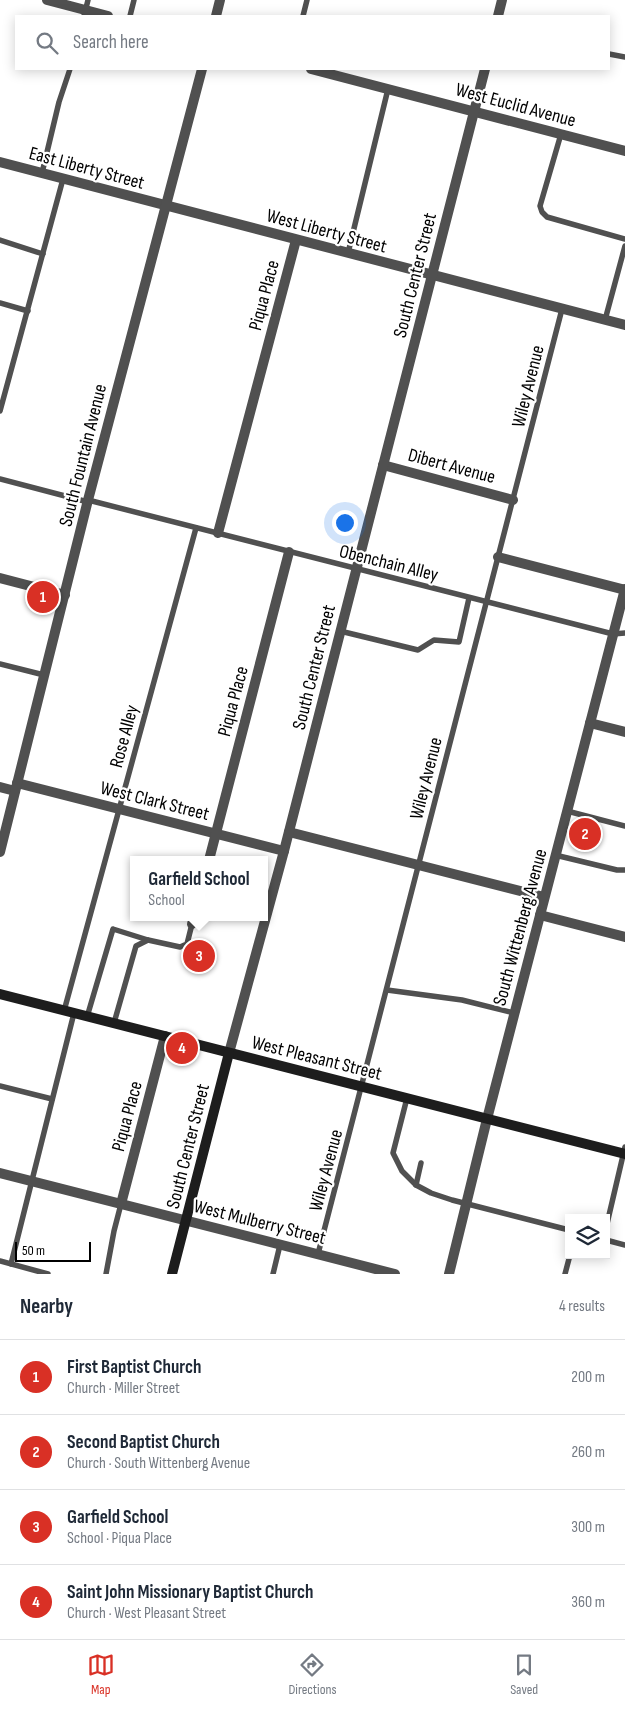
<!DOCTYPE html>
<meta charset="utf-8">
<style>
:root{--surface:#fff;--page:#f2f2f3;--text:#1f2937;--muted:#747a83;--line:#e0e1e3;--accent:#d93025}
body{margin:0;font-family:"Sofia Sans Condensed",sans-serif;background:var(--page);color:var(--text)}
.controls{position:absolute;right:15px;bottom:15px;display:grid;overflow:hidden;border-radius:0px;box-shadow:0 2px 12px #0003}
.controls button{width:45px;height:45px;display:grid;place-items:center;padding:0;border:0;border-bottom:1px solid var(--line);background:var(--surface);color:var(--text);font:25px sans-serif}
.scale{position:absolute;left:15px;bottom:12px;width:76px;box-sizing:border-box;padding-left:5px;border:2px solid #000;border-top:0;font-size:14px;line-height:18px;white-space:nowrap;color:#000;-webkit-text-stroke:4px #fff;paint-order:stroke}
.you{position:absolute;left:344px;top:522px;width:18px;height:18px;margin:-12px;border:4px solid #fff;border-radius:50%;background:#1a73e8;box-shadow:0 0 0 8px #1a73e833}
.badge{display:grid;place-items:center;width:32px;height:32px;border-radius:50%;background:var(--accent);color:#fff;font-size:16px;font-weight:700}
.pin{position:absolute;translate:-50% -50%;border:2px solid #fff;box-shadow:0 1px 5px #0006}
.popup{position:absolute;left:130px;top:856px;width:138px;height:65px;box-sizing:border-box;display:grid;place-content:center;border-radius:0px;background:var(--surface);filter:drop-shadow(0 1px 4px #0005);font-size:16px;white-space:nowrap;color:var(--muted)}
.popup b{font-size:19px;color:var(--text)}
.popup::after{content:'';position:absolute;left:50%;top:100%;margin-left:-10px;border:10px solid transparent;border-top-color:var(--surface)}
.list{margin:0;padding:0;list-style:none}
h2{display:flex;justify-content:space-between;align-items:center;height:65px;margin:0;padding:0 20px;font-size:21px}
h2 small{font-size:16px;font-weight:400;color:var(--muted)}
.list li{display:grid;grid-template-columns:32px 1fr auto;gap:15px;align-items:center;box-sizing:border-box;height:75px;padding:0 20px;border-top:1px solid var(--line)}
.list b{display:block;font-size:19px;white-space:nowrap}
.list p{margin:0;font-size:16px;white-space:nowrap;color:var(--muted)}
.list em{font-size:16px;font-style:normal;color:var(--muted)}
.icon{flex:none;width:28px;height:28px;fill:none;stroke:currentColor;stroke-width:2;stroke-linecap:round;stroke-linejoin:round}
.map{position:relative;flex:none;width:625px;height:1274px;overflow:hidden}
.search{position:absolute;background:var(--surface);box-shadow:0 2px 12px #0003;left:15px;right:15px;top:15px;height:55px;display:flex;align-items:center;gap:12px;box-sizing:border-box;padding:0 18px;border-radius:0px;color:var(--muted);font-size:19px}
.sheet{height:365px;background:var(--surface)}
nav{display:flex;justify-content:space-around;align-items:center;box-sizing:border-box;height:70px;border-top:1px solid var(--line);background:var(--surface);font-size:14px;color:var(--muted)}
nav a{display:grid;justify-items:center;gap:2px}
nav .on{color:var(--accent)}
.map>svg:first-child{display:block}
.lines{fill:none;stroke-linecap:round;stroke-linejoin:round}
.lane{stroke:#505050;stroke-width:5.5}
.street{stroke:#505050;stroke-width:10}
.secondary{stroke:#1d1d1d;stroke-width:10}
.labels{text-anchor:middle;stroke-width:4.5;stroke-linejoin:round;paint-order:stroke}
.street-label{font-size:19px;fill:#000;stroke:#fff}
</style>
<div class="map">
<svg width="625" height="1274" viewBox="0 0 625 1274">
<rect width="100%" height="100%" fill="#fff"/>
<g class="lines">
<g class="lane">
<path d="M84,16L88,0"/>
<path d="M130,16L134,0"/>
<path d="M303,16L307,0"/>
<path d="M609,54L625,57"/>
<path d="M561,134L540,206L542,212L547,217L625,239"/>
<path d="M42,173L59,102L70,69"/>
<path d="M0,240L43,254"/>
<path d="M348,253L388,89"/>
<path d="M0,303L28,311"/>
<path d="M605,320L625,246"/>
<path d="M0,411L63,179"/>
<path d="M0,479L88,502"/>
<path d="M88,500L613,634L625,633"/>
<path d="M340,631L418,650L434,640L459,642L469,598"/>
<path d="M0,664L44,675"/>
<path d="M567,811L625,826"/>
<path d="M555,855L617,870H625"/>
<path d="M387,990L462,1000L514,1013"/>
<path d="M64,1011L196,528"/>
<path d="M87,1017L113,929L148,940"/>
<path d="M114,1023L136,946L148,940L180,947L187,944L192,924"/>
<path d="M0,1086L52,1099"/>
<path d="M407,1098L393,1153L402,1171L416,1185L431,1193L452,1200L569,1230"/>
<path d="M416,1185L421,1163"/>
<path d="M606,1228L625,1147"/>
<path d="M606,1240L625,1245"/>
<path d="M318,1254L562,309"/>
<path d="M0,1261L48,1274"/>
<path d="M11,1264L74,1013"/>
<path d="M106,1274L114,1231L121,1204"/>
<path d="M273,1274L280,1245"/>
<path d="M565,1274L570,1255"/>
</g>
<g class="street">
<path d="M47,0L108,16"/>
<path d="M216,16L220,0"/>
<path d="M498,16L502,0"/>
<path d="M311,69L625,151"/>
<path d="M0,162L625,325"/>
<path d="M383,465L513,500"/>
<path d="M218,533L296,240"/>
<path d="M498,557L625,590"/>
<path d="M0,578L65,595"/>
<path d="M590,723L625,732"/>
<path d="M17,783L284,851"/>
<path d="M0,787L15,791"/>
<path d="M289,832L544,897"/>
<path d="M0,852L88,500L202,69"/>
<path d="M209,860L289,552"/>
<path d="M540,915L625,937"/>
<path d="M192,924L194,917"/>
<path d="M229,1053L284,851L485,69"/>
<path d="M0,1173L395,1274"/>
<path d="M121,1204L165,1036"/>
<path d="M449,1274L487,1119L625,589"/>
</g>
<g class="secondary">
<path d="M0,994L625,1154"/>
<path d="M172,1274L229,1053"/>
</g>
</g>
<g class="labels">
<g class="street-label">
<text transform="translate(516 104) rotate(15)" y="7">West Euclid Avenue</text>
<text transform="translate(87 167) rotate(15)" y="7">East Liberty Street</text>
<text transform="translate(327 230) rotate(15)" y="7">West Liberty Street</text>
<text transform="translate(414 275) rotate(-76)" y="7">South Center Street</text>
<text transform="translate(263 295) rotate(-75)" y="7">Piqua Place</text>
<text transform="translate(527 386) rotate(-76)" y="7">Wiley Avenue</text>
<text transform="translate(82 455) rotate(-76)" y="7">South Fountain Avenue</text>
<text transform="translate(452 465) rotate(15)" y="7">Dibert Avenue</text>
<text transform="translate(389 562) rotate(14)" y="7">Obenchain Alley</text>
<text transform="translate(313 667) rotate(-76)" y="7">South Center Street</text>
<text transform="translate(232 701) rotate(-75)" y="7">Piqua Place</text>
<text transform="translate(123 736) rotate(-75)" y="7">Rose Alley</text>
<text transform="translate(425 778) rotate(-76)" y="7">Wiley Avenue</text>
<text transform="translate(155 800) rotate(14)" y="7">West Clark Street</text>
<text transform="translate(519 927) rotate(-75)" y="7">South Wittenberg Avenue</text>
<text transform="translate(317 1057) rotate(14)" y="7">West Pleasant Street</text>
<text transform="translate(126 1116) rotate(-75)" y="7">Piqua Place</text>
<text transform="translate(187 1146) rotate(-76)" y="7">South Center Street</text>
<text transform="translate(325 1170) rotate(-75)" y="7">Wiley Avenue</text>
<text transform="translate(260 1221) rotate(14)" y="7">West Mulberry Street</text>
</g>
</g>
</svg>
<div class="controls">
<button><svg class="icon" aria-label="layers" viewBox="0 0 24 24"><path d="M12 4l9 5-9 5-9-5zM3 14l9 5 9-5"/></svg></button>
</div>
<div class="scale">50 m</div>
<div class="you"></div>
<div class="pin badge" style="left:43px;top:597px">1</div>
<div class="pin badge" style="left:585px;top:834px">2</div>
<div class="pin badge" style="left:199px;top:956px">3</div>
<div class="popup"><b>Garfield School</b>School</div>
<div class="pin badge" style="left:182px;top:1048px">4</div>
<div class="search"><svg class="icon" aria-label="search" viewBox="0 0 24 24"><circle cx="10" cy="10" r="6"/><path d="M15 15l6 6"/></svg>Search here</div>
</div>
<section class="sheet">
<h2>Nearby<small>4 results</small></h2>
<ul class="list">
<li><span class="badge">1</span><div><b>First Baptist Church</b><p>Church · Miller Street</p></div><em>200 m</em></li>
<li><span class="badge">2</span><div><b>Second Baptist Church</b><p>Church · South Wittenberg Avenue</p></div><em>260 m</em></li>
<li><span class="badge">3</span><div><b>Garfield School</b><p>School · Piqua Place</p></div><em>300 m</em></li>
<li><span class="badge">4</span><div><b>Saint John Missionary Baptist Church</b><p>Church · West Pleasant Street</p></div><em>360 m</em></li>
</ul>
</section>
<nav>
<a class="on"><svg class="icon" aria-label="map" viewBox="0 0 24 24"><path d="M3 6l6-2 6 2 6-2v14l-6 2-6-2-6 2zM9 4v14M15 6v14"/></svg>Map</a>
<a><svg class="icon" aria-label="directions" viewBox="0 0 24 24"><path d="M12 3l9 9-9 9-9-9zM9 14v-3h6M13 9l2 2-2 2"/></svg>Directions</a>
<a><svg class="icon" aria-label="saved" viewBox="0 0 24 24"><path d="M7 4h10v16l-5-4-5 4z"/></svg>Saved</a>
</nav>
